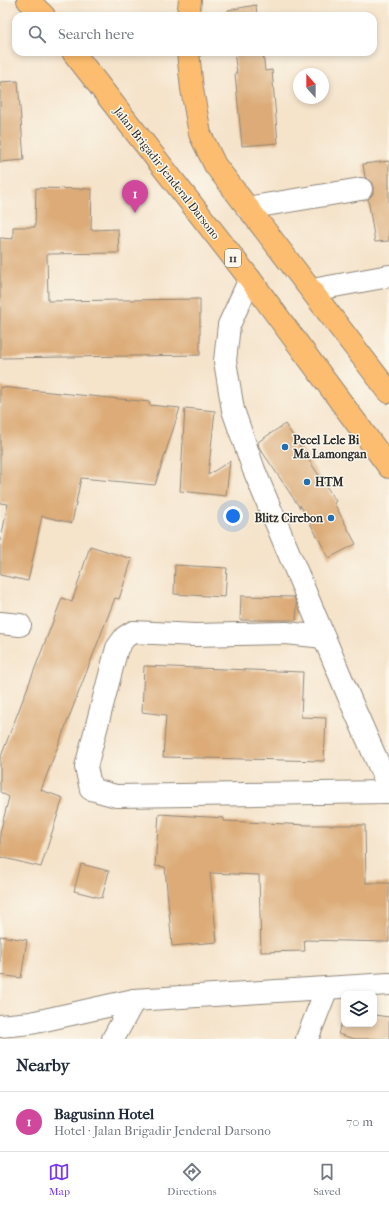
<!DOCTYPE html>
<meta charset="utf-8">
<style>
:root{--surface:#fff;--page:#f2f2f3;--text:#1f2937;--muted:#747a83;--line:#e0e1e3;--accent:#7c3aed}
body{margin:0;font-family:"IM FELL French Canon",serif;background:var(--page);color:var(--text)}
.controls{position:absolute;right:12px;bottom:12px;display:grid;overflow:hidden;border-radius:8px;box-shadow:0 2px 6px #0003}
.controls button{width:36px;height:36px;display:grid;place-items:center;padding:0;border:0;border-bottom:1px solid var(--line);background:var(--surface);color:var(--text);font:20px sans-serif}
.compass{position:absolute;left:293px;top:68px;width:36px;height:36px;border-radius:50%;background:var(--surface);box-shadow:0 2px 6px #0003;rotate:339deg}
.you{position:absolute;left:233px;top:516px;width:14px;height:14px;margin:-10px;border:3px solid #fff;border-radius:50%;background:#1a73e8;box-shadow:0 0 0 6px #1a73e833}
.badge{display:grid;place-items:center;width:26px;height:26px;border-radius:50%;background:var(--accent);color:#fff;font-size:13px;font-weight:700}
.pin{position:absolute;translate:-50% -33px;filter:drop-shadow(0 1px 2px #0008)}
.pin::after{content:'';position:absolute;top:21px;width:14px;height:12px;background:inherit;clip-path:polygon(0 0,100% 0,50% 100%)}
.list{margin:0;padding:0;list-style:none}
h2{display:flex;justify-content:space-between;align-items:center;height:52px;margin:0;padding:0 16px;font-size:17px}
h2 small{font-size:13px;font-weight:400;color:var(--muted)}
.list li{display:grid;grid-template-columns:26px 1fr auto;gap:12px;align-items:center;box-sizing:border-box;height:60px;padding:0 16px;border-top:1px solid var(--line)}
.list b{display:block;font-size:15px;white-space:nowrap}
.list p{margin:0;font-size:13px;white-space:nowrap;color:var(--muted)}
.list em{font-size:13px;font-style:normal;color:var(--muted)}
.icon{flex:none;width:22px;height:22px;fill:none;stroke:currentColor;stroke-width:2;stroke-linecap:round;stroke-linejoin:round}
.map{position:relative;flex:none;width:389px;height:1039px;overflow:hidden}
.search{position:absolute;background:var(--surface);box-shadow:0 2px 6px #0003;left:12px;right:12px;top:12px;height:44px;display:flex;align-items:center;gap:10px;box-sizing:border-box;padding:0 14px;border-radius:12px;color:var(--muted);font-size:15px}
.sheet{height:112px;background:var(--surface)}
nav{display:flex;justify-content:space-around;align-items:center;box-sizing:border-box;height:56px;border-top:1px solid var(--line);background:var(--surface);font-size:11px;color:var(--muted)}
nav a{display:grid;justify-items:center;gap:2px}
nav .on{color:var(--accent)}
.map>svg:first-child{display:block}
.building{fill:#dcab77}
.lines{fill:none;stroke-linecap:round;stroke-linejoin:round}
.minor-casing{stroke:#90877a;stroke-width:24}
.highway-casing{stroke:#90877a;stroke-width:24}
.minor{stroke:#fff;stroke-width:22}
.highway{stroke:#fcbd6f;stroke-width:22}
.poi-dot{fill:#1f6fb2;stroke:#fbf7ec;stroke-width:1.5}
.labels{text-anchor:middle;stroke-width:3;stroke-linejoin:round;paint-order:stroke}
.shield{fill:#fbf7ec;stroke:#696865;stroke-width:1}
.shield-label{font-size:11px;font-weight:bold;fill:#2b2b2b}
.street-label{font-size:12px;fill:#2b2b2b;stroke:#fbf7ec}
.poi-label{font-size:12px;font-weight:bold;fill:#2b2b2b;stroke:#fbf7ec;text-anchor:start}
</style>
<div class="map">
<svg width="389" height="1039" viewBox="0 0 389 1039">
<rect width="100%" height="100%" fill="#fbf7ec"/>
<filter id="ink" filterUnits="userSpaceOnUse"><feTurbulence type="fractalNoise" baseFrequency=".025" numOctaves="2"/><feDisplacementMap in="SourceGraphic" scale="8" xChannelSelector="R" yChannelSelector="G"/><feConvolveMatrix kernelMatrix="1 2 1 2 8 2 1 2 1" color-interpolation-filters="sRGB"/></filter>
<filter id="wash" filterUnits="userSpaceOnUse"><feTurbulence type="fractalNoise" baseFrequency=".012" numOctaves="4" result="noise"/><feDisplacementMap in="SourceGraphic" scale="16" xChannelSelector="R" yChannelSelector="G"/><feGaussianBlur stdDeviation="0.9" result="paint"/><feColorMatrix in="noise" values="0 0 0 0 0 0 0 0 0 0 0 0 0 0 0 0 0 1.4 0 .05"/><feComposite in="paint" operator="in"/></filter>
<g filter="url(#wash)">
<rect width="100%" height="100%" fill="#f5e3ca"/>
<g id="blocks">
<g class="building">
<path d="M256,5L257,16H229L228,10Z"/>
<path d="M234,52H263L265,71L272,70L278,143L242,146L235,73H237Z"/>
<path d="M18,81L24,160L0,162V82Z"/>
<path d="M389,161V241L375,242L368,199L373,194V187L371,181L365,177L363,164Z"/>
<path d="M36,188L92,189L91,230L118,229L119,253L47,254L48,301L200,299V355L0,358V238L13,239V227H35Z"/>
<path d="M0,387L150,402L149,405L180,408L155,485L81,478L72,523L42,516L28,581L0,575V543L8,504L0,503Z"/>
<path d="M185,408L215,411L208,475L230,461L226,496L180,491Z"/>
<path d="M285,424L336,501L334,503L356,544L329,558L300,505V508L259,447L258,442Z"/>
<path d="M90,546L132,559L119,599L115,598L41,790L63,798L41,867L0,857V833L9,797L0,792V759L62,598L72,602Z"/>
<path d="M175,565L227,568L225,597L174,594Z"/>
<path d="M241,596L294,597L297,605L296,620H240Z"/>
<path d="M144,666L303,672L301,717L326,718L324,761L163,757L166,715L142,712Z"/>
<path d="M159,814L224,818V821L308,825H365L366,883H389V942L304,940L305,951L261,952L259,875L210,873L217,942L172,946L165,867L155,866Z"/>
<path d="M81,864L109,871L102,898L74,891Z"/>
<path d="M0,936L27,940L21,978L0,975Z"/>
<path d="M344,1015V1024H374V1015L389,1017V1039H355L338,1034Z"/>
</g>
</g>
</g>
<g filter="url(#ink)">
<use href="#blocks" fill-opacity="0" stroke="#90877a" stroke-width="1"/>
<g class="lines">
<defs>
<g id="minor">
<path d="M247,208L361,189"/>
<path d="M250,279L229,325L225,361L233,410L254,470L352,704L389,788"/>
<path d="M312,290L389,276"/>
<path d="M0,623L20,625"/>
<path d="M324,637L286,633L195,635L133,632L125,637L117,648L86,767L91,789L116,796L389,792"/>
<path d="M0,1026L31,1023L134,1000L389,984"/>
<path d="M113,1039L134,1000"/>
<path d="M307,1039L327,988"/>
</g>
<g id="highway">
<path d="M28,0L44,16"/>
<path d="M188,16L190,0"/>
<path d="M73,52L250,279L389,467"/>
<path d="M188,52L192,89L200,134L215,165L389,392"/>
</g>
</defs>
<use href="#minor" class="minor-casing"/>
<use href="#highway" class="highway-casing"/>
<use href="#minor" class="minor"/>
<use href="#highway" class="highway"/>
</g>
</g>
<g class="poi-dot">
<circle cx="285" cy="447" r="4"/>
<circle cx="307" cy="482" r="4"/>
<circle cx="331" cy="518" r="4"/>
</g>
<g class="labels">
<rect class="shield" x="225" y="249" width="16" height="18" rx="3"/>
<g class="shield-label">
<text x="233" y="262">11</text>
</g>
<g class="street-label">
<text transform="translate(167 173) rotate(52)" y="4">Jalan Brigadir Jenderal Darsono</text>
</g>
<g class="poi-label">
<text x="293" y="444">Pecel Lele Bi<tspan x="293" dy="14">Ma Lamongan</tspan></text>
<text x="315" y="486">HTM</text>
<text x="323" y="522" text-anchor="end">Blitz Cirebon</text>
</g>
</g>
</svg>
<div class="controls">
<button><svg class="icon" aria-label="layers" viewBox="0 0 24 24"><path d="M12 4l9 5-9 5-9-5zM3 14l9 5 9-5"/></svg></button>
</div>
<svg class="compass" viewBox="-18 -18 36 36"><path d="M0-13l5 13h-10z" fill="#e53935"/><path d="M0 13l5-13h-10z" fill="#747a83"/></svg>
<div class="you"></div>
<div class="pin badge" style="left:135px;top:213px;background:#d1479c">1</div>
<div class="search"><svg class="icon" aria-label="search" viewBox="0 0 24 24"><circle cx="10" cy="10" r="6"/><path d="M15 15l6 6"/></svg>Search here</div>
</div>
<section class="sheet">
<h2>Nearby<small></small></h2>
<ul class="list">
<li><span class="badge" style="background:#d1479c">1</span><div><b>Bagusinn Hotel</b><p>Hotel · Jalan Brigadir Jenderal Darsono</p></div><em>70 m</em></li>
</ul>
</section>
<nav>
<a class="on"><svg class="icon" aria-label="map" viewBox="0 0 24 24"><path d="M3 6l6-2 6 2 6-2v14l-6 2-6-2-6 2zM9 4v14M15 6v14"/></svg>Map</a>
<a><svg class="icon" aria-label="directions" viewBox="0 0 24 24"><path d="M12 3l9 9-9 9-9-9zM9 14v-3h6M13 9l2 2-2 2"/></svg>Directions</a>
<a><svg class="icon" aria-label="saved" viewBox="0 0 24 24"><path d="M7 4h10v16l-5-4-5 4z"/></svg>Saved</a>
</nav>
